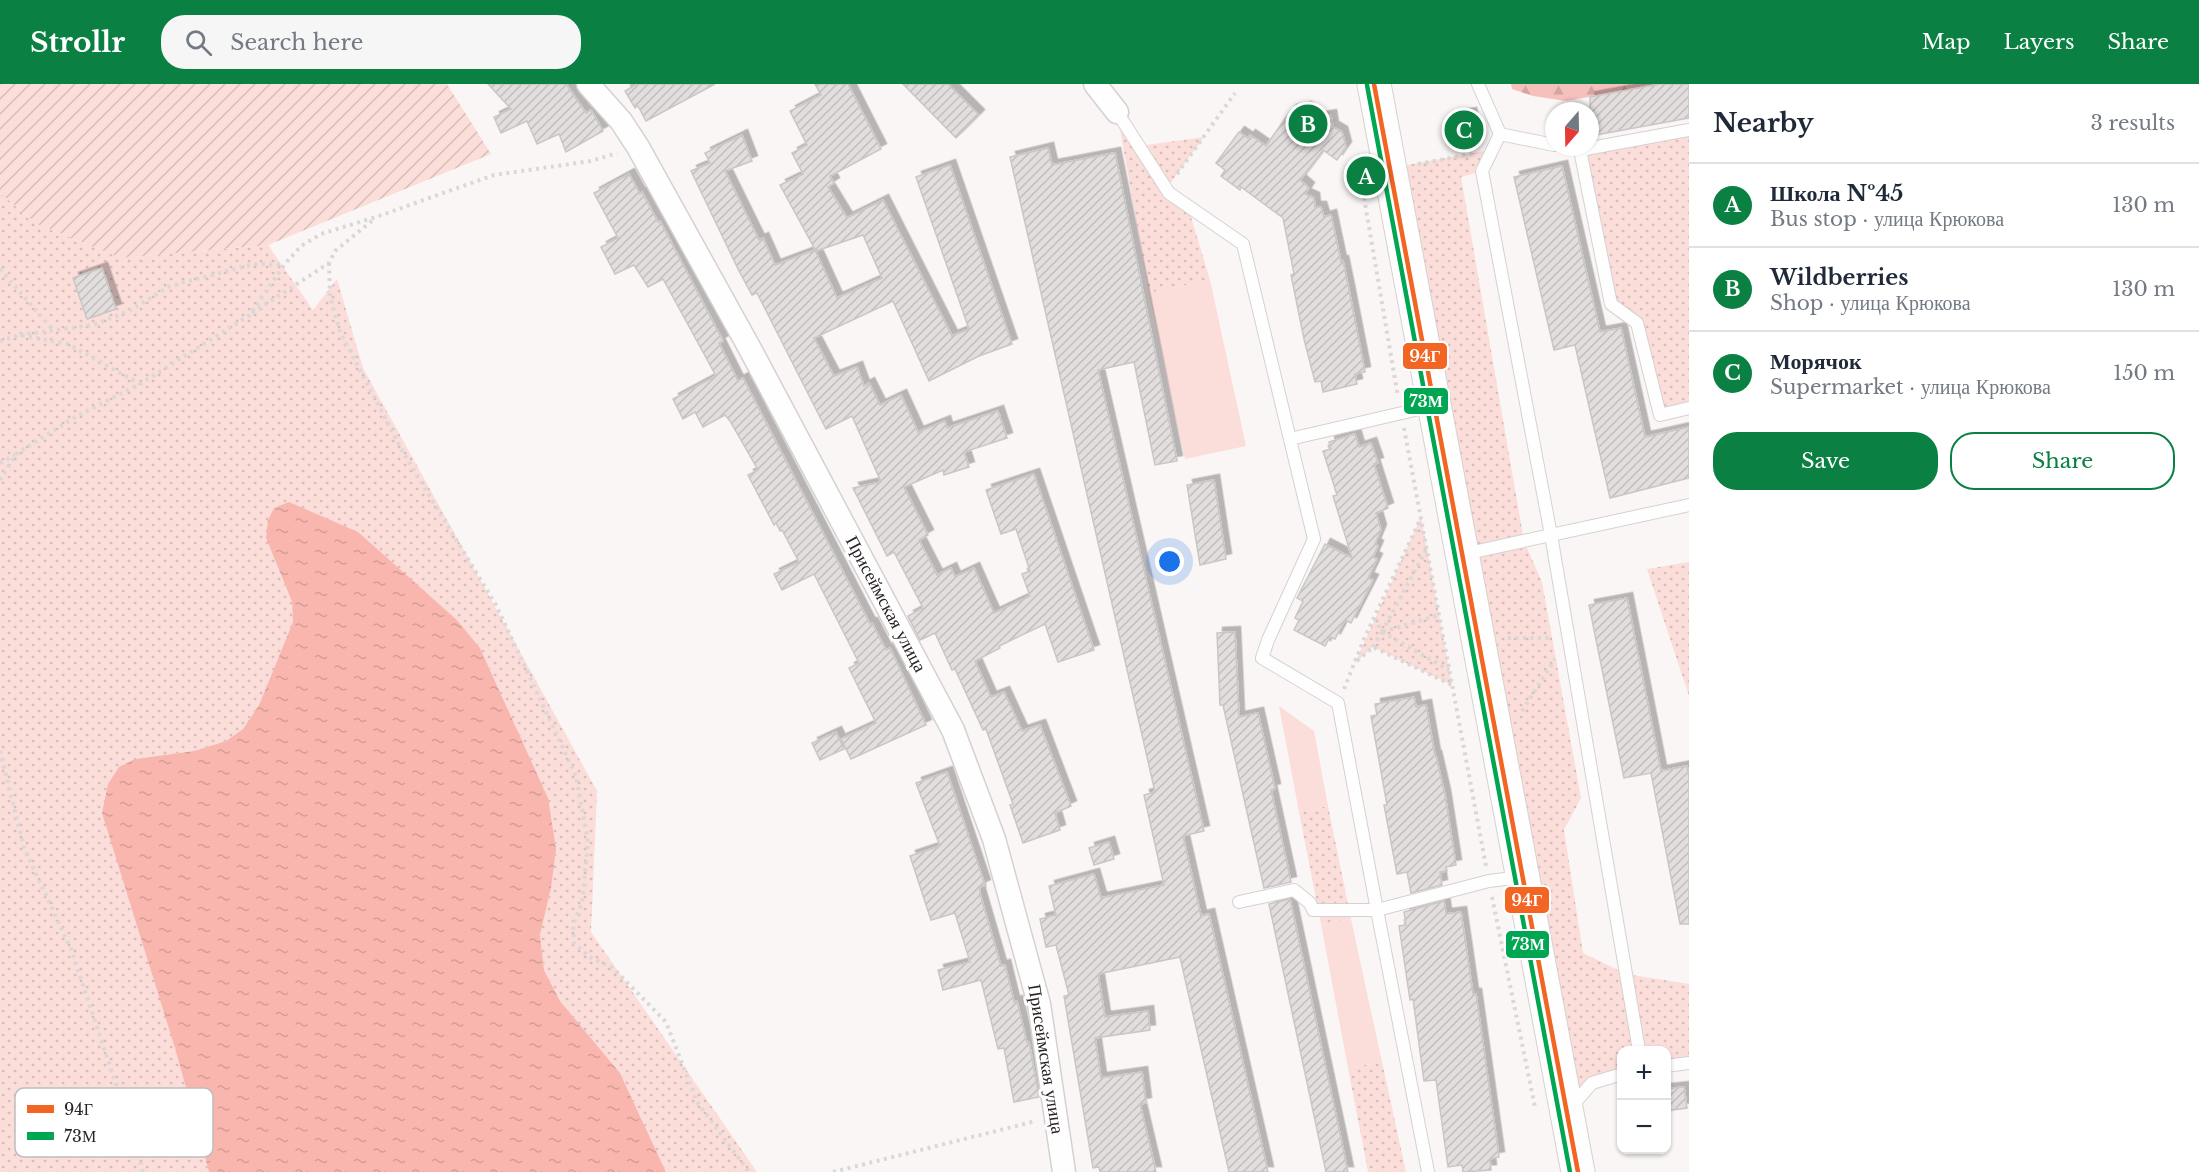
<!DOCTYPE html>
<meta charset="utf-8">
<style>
:root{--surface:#fff;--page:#f6f6f7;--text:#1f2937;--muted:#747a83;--line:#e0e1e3;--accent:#0b8043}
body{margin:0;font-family:"Libre Baskerville",serif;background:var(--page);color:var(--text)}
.controls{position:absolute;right:18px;bottom:18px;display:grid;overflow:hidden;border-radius:12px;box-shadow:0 2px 4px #0004}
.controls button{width:54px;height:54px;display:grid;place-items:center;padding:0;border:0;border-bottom:2px solid var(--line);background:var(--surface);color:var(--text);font:30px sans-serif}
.compass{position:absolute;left:1545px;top:18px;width:54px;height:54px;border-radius:50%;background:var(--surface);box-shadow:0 2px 4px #0004;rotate:200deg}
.you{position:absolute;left:1170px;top:478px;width:21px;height:21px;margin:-15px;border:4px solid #fff;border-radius:50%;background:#1a73e8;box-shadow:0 0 0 9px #1a73e833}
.badge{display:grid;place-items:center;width:39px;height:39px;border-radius:50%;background:var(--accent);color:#fff;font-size:20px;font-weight:700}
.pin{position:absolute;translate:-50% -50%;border:3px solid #fff;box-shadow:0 2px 6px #0006}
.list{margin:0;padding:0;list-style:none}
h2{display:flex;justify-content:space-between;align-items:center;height:78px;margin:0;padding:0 24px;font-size:26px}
h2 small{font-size:20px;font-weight:400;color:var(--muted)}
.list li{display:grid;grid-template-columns:39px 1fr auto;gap:18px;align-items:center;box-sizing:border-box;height:84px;padding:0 24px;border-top:2px solid var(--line)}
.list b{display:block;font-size:22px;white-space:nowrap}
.list p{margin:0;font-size:20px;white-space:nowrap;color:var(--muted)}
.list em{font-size:20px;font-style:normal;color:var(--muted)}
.actions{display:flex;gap:12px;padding:18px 24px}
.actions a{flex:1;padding:14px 0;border:2px solid var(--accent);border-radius:24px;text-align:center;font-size:21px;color:var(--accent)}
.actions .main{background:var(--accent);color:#fff}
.icon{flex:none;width:33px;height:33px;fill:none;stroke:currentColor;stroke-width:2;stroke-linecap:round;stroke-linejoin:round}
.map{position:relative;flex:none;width:1689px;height:1088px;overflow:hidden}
header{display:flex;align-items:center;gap:36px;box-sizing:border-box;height:84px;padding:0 30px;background:var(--accent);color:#fff}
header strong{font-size:28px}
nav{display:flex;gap:33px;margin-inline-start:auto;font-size:21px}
.search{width:420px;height:54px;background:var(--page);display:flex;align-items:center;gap:15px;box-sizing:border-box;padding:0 21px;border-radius:24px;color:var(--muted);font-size:22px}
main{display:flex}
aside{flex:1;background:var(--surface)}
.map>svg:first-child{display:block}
.grass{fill:url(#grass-dots)}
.forest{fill:url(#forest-firs)}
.park{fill:#fbddd9}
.garden{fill:url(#garden-furrows)}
.water{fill:url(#water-ripples)}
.building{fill:url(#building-hatch);stroke:#cbc6c6;stroke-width:1.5;filter:url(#shadow)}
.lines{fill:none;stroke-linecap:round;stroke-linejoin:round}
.lane-casing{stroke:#d6d1d1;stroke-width:14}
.street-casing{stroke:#d6d1d1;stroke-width:25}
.secondary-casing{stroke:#d6d1d1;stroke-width:35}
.path{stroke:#dad7d7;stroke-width:4;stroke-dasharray:3 4.5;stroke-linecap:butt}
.lane{stroke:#fefefe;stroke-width:12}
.street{stroke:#fefefe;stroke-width:22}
.secondary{stroke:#fefefe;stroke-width:33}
.bus-1-casing{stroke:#fff;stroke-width:9}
.bus-2-casing{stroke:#fff;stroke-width:9}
.bus-1{stroke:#f26522;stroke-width:4.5}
.bus-2{stroke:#00a651;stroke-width:4.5}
.labels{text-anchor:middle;stroke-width:6;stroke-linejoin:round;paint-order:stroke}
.street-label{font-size:18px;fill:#292322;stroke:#fff}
.key{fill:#fff;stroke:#bfbdbd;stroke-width:1.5}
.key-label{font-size:16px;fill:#292322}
.line-badge{stroke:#fff;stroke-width:2}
.badge-label{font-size:16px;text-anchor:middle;font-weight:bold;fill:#fff}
</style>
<header>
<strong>Strollr</strong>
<div class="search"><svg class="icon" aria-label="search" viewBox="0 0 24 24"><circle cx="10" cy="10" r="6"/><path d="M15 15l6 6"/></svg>Search here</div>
<nav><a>Map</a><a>Layers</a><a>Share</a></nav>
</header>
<main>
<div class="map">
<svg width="1689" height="1088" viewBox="0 0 1689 1088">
<defs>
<pattern id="grass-dots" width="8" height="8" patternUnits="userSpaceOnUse" patternTransform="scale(1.5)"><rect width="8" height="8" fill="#fbddd9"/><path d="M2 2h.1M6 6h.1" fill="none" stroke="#d7bdba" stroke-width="1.8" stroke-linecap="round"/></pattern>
<pattern id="forest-firs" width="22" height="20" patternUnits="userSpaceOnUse" patternTransform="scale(1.5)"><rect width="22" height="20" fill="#f6c1bc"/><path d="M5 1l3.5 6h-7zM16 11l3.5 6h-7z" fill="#d3a6a1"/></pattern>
<pattern id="garden-furrows" width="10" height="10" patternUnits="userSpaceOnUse" patternTransform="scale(1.5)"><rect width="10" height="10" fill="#fbddd9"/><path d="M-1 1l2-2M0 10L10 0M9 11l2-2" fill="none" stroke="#d7bdba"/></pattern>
<pattern id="water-ripples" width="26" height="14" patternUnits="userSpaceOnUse" patternTransform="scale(1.5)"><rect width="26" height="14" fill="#f8b6af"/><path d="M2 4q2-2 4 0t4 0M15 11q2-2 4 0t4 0" fill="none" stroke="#d59c96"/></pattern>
<pattern id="building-hatch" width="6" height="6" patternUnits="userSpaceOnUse" patternTransform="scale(1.5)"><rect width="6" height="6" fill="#e3dede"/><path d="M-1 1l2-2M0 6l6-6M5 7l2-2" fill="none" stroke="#c3bebe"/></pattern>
<filter id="shadow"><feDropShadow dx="5.5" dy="-5.5" stdDeviation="0" flood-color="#0004"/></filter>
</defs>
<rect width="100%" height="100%" fill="#fbf6f6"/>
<g class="grass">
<path d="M1117,28L1139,62L1204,53L1166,105L1188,123L1210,196L1149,209Z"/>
<path d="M1689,46V324L1660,331L1637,239L1611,220L1580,66Z"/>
<path d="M1490,66L1482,87L1461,93L1524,457L1542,498L1581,714L1564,746L1583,869L1626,890L1689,900V979L1667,982L1666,966H1622L1621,990L1606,993L1573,1019L1390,84Z"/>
<path d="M0,109L37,140L121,174L268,161L313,226L337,195L363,284L597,707L591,848L757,1088H666L620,989L560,917L544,886L540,851L551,804L548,714L480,564L457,536L412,497L266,454L292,519L293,538L259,621L243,645L226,657L194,667L135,675L175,964L209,1088H0Z"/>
<path d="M1421,433L1452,601L1373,563L1355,579Z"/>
<path d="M1689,478V612L1647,485Z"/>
<path d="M1328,722L1351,835L1321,840L1299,728Z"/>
<path d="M1382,978L1406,1088H1368L1348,984Z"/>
</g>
<path class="forest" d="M1511,0H1660L1566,17L1533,12L1512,5Z"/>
<g class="park">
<path d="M1210,196L1246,362L1185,375L1149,209Z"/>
<path d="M1279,622L1314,647L1328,722L1299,728Z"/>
<path d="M1351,835L1382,978L1348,984L1321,840Z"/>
</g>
<path class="garden" d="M0,0H447L491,70L268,161L121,174L37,140L0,109Z"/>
<path class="water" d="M289,418L358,448L457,536L480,564L548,714L556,765L551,804L540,851L544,886L560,917L620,989L666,1088H209L175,964L102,729L108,700L119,683L135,675L194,667L226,657L243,645L259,621L293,538L292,518L266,454L268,436L274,424Z"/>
<g class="building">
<path d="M488,0H566L586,29L591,26L603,47L566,68L559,50L537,60L527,37L501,49L494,33L511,25Z"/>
<path d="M637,0H715L646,37L638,22L635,24L625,7Z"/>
<path d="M815,0H848L881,65L830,92L834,99L828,103L847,134L883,116L952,252L969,245L916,93L950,81L1012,260L979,272L929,297L893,217L814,254L834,292L857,283L864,302L869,299L880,321L901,311L918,348L945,337L947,344L998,327L1007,354L964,368L969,383L944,391L943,386L904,403L928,451L919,456L937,491L951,484L955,493L974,484L994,529L1030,512L1022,490L1030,487L1016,445L1001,450L986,406L1034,390L1094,566L1058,578L1045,540L999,562L1000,564L975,577L991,613L1004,608L1022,647L1040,641L1071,722L1055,729L1060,746L1023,759L1010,721L1013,720L986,645L983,646L955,585L952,586L935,549L920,556L908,532L923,524L894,468L887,472L853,404L881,398L852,332L826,345L757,209L752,211L739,187L691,87L710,79L705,69L742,51L752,77L725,87L759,156L763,154L775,181L815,166L837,214L882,194L863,151L816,167L780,101L803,90L792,69L807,61L790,27L821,11Z"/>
<path d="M903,0H948L979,31L956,54Z"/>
<path d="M1660,0H1689V34L1590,52V13Z"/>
<path d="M1306,23L1320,33L1331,31L1333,43L1342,48L1346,63L1337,76L1323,66L1300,96L1309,104L1305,110L1314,114L1315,123H1321L1324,133L1331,131L1341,178L1343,177L1348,201L1365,288L1355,290L1357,300L1323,308L1321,297L1315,298L1304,255L1291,191L1294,190L1283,134L1241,103L1240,106L1221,92L1225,86L1216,79L1239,48L1248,54L1250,51L1266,62L1291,26Z"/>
<path d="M1471,29L1477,62L1458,66L1452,32Z"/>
<path d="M1048,64L1052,81L1115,69L1177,377L1155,381L1134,278L1098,286L1204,747L1183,752L1201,832L1209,830L1268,1088H1229L1180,873L1098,890L1105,933L1148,927L1150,946L1095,954L1101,994L1142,988L1146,1019L1140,1020L1156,1088H1100L1099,1083L1093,1084L1064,912L1069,911L1056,861L1046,863L1040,835L1056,831L1049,802L1094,790L1101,814L1164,801L1144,711L1155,708L1010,73Z"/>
<path d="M1562,82L1600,248L1621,244L1645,353L1689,343V394L1610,414L1575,261L1554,266L1514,93Z"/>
<path d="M629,90L640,110L642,108L658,138L660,137L723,257L719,259L738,297L743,294L870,540L872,539L886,566L890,564L926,641L851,675L841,655L876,639L849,584L859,579L814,490L782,506L774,490L799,478L782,446L780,447L776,439L774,441L748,391L758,386L730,337L725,331L703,343L695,328L683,335L673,315L716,292L663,195L648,203L634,181L615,190L601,163L618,154L594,109Z"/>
<path d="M102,184L116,225L87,235L73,194Z"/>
<path d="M1355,350L1359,363L1371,359L1378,379L1374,380L1388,424L1376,429L1381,446L1375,460L1378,462L1373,473L1377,475L1368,494L1373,496L1351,539L1345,536L1335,555L1330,553L1325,562L1294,546L1299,536L1295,534L1303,517L1297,514L1325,460L1352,474L1333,412L1337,411L1323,367L1331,365L1329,358Z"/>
<path d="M1214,396L1226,475L1200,481L1187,401Z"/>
<path d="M1627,514L1661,687L1687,682L1689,694V840H1680L1651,689L1624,694L1589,521Z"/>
<path d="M1235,548L1239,633L1258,629L1275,705L1271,706L1291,798L1264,804L1223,621H1220L1217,549Z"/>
<path d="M1414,613L1416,623L1426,621L1435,672H1436L1445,711L1456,781L1446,783L1447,787L1440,788L1442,801L1411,809L1407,788L1397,790L1384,721H1387L1371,632L1377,631L1375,620Z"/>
<path d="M836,648L844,665L820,676L812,659Z"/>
<path d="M947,688L985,801L980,803V810L1001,882L1005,881L1014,918L1017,917L1027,959L1029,958L1039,1013L1014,1018L1004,964L998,965L981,896L943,906L938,886L970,878L955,829L931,836L910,772L940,762L916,699Z"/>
<path d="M1109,758L1114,775L1094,781L1089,764Z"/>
<path d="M1290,815L1348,1088H1326L1269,820Z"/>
<path d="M1444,817L1446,830L1461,828L1473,910H1476L1499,1073L1490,1075L1491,1086L1463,1088L1462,1081L1448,1083L1436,996L1424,997L1413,915L1410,916L1399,842L1406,841L1404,828Z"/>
<path d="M1684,1003L1687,1024L1666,1027V1005Z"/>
</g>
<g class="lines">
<defs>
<g id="lane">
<path d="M1478,0L1500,50"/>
<path d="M1117,28L1169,109L1243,160L1314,455L1268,556L1262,574L1338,619L1377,826H1313L1310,819L1294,806L1239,818"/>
<path d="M1554,61L1500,50L1482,87L1551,451L1639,966"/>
<path d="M1567,63L1580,66L1689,46"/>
<path d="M1580,66L1611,220L1637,239L1660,331L1689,324"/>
<path d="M1290,355L1432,322"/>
<path d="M1464,470L1689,421"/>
<path d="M1666,982L1689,979"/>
<path d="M1572,1022L1592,999L1622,990"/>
<path d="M1428,1088L1377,826L1489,797L1521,793"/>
</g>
<g id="street">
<path d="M588,0L621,37L638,63L749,263L953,646L994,755L1039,920L1064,1088"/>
<path d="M1095,0L1117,28"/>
</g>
<path id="secondary" d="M1374,0L1578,1088"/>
</defs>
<use href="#lane" class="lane-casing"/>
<use href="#street" class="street-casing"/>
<use href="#secondary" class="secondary-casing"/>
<g class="path">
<path d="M1418,80L1472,70"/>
<path d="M1359,84L1398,313"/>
<path d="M1177,90L1235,9"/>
<path d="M329,179L330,212L340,248L404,370L496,521L576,692L588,758L582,819L573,841L574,859L590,873L613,884L666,938L697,1018L749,1088"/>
<path d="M0,185L53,246"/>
<path d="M252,229L329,179L335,167L373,136"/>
<path d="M20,251L93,241L129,227L170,202L254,180L284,181"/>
<path d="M0,257L20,251L68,260L140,300"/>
<path d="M1404,344L1486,782"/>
<path d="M0,379L15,371"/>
<path d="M0,396L16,370L77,332L140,300L250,231L284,181L301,162L321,150L376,133L494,91L591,77L617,69"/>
<path d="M1382,548L1427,464"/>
<path d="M1382,548L1449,586"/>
<path d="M1383,548L1439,531"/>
<path d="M1508,554H1553"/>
<path d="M1373,563L1382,548L1374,533"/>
<path d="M1357,577L1373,563L1452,601"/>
<path d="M1344,605L1364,555L1421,434"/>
<path d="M1522,627L1555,575"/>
<path d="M0,667L24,764L71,865L133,1051L143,1088"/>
<path d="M1492,813L1535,1023"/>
<path d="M833,1088L1036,1037"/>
</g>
<use href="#lane" class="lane"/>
<use href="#street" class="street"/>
<use href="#secondary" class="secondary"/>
<defs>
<path id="bus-1" d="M1374,0L1578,1088"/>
<path id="bus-2" d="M1367,1L1570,1088"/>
</defs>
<use href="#bus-1" class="bus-1-casing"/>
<use href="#bus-2" class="bus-2-casing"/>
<use href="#bus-1" class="bus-1"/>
<use href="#bus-2" class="bus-2"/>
</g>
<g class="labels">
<g class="street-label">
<text transform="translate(886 520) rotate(62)" y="6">Присеймская улица</text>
<text transform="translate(1046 975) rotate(81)" y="6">Присеймская улица</text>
</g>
</g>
<rect x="15" y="1004" width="198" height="69" rx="9" class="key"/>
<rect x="27" y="1021" width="27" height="8" fill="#f26522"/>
<rect x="27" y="1048" width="27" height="8" fill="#00a651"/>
<g class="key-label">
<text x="64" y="1031">94Г</text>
<text x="64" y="1058">73М</text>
</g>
<g class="line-badge">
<rect x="1402" y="258" width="46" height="28" rx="6" fill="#f26522"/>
<rect x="1403" y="303" width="46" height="28" rx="6" fill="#00a651"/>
<rect x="1504" y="802" width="46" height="28" rx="6" fill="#f26522"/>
<rect x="1505" y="846" width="45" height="29" rx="6" fill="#00a651"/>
</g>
<g class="badge-label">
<text x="1425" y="278">94Г</text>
<text x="1426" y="323">73М</text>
<text x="1527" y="822">94Г</text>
<text x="1528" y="866">73М</text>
</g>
</svg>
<div class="controls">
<button>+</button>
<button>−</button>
</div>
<svg class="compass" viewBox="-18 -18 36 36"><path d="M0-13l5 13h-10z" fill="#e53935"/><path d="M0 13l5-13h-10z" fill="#747a83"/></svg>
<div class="you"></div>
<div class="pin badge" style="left:1366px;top:92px">A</div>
<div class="pin badge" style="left:1308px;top:40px">B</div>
<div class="pin badge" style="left:1464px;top:46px">C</div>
</div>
<aside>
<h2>Nearby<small>3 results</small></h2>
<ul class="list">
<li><span class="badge">A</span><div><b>Школа №45</b><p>Bus stop · улица Крюкова</p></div><em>130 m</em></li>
<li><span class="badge">B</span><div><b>Wildberries</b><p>Shop · улица Крюкова</p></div><em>130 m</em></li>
<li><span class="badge">C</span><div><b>Морячок</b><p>Supermarket · улица Крюкова</p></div><em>150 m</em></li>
</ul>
<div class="actions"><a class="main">Save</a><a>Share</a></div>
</aside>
</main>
